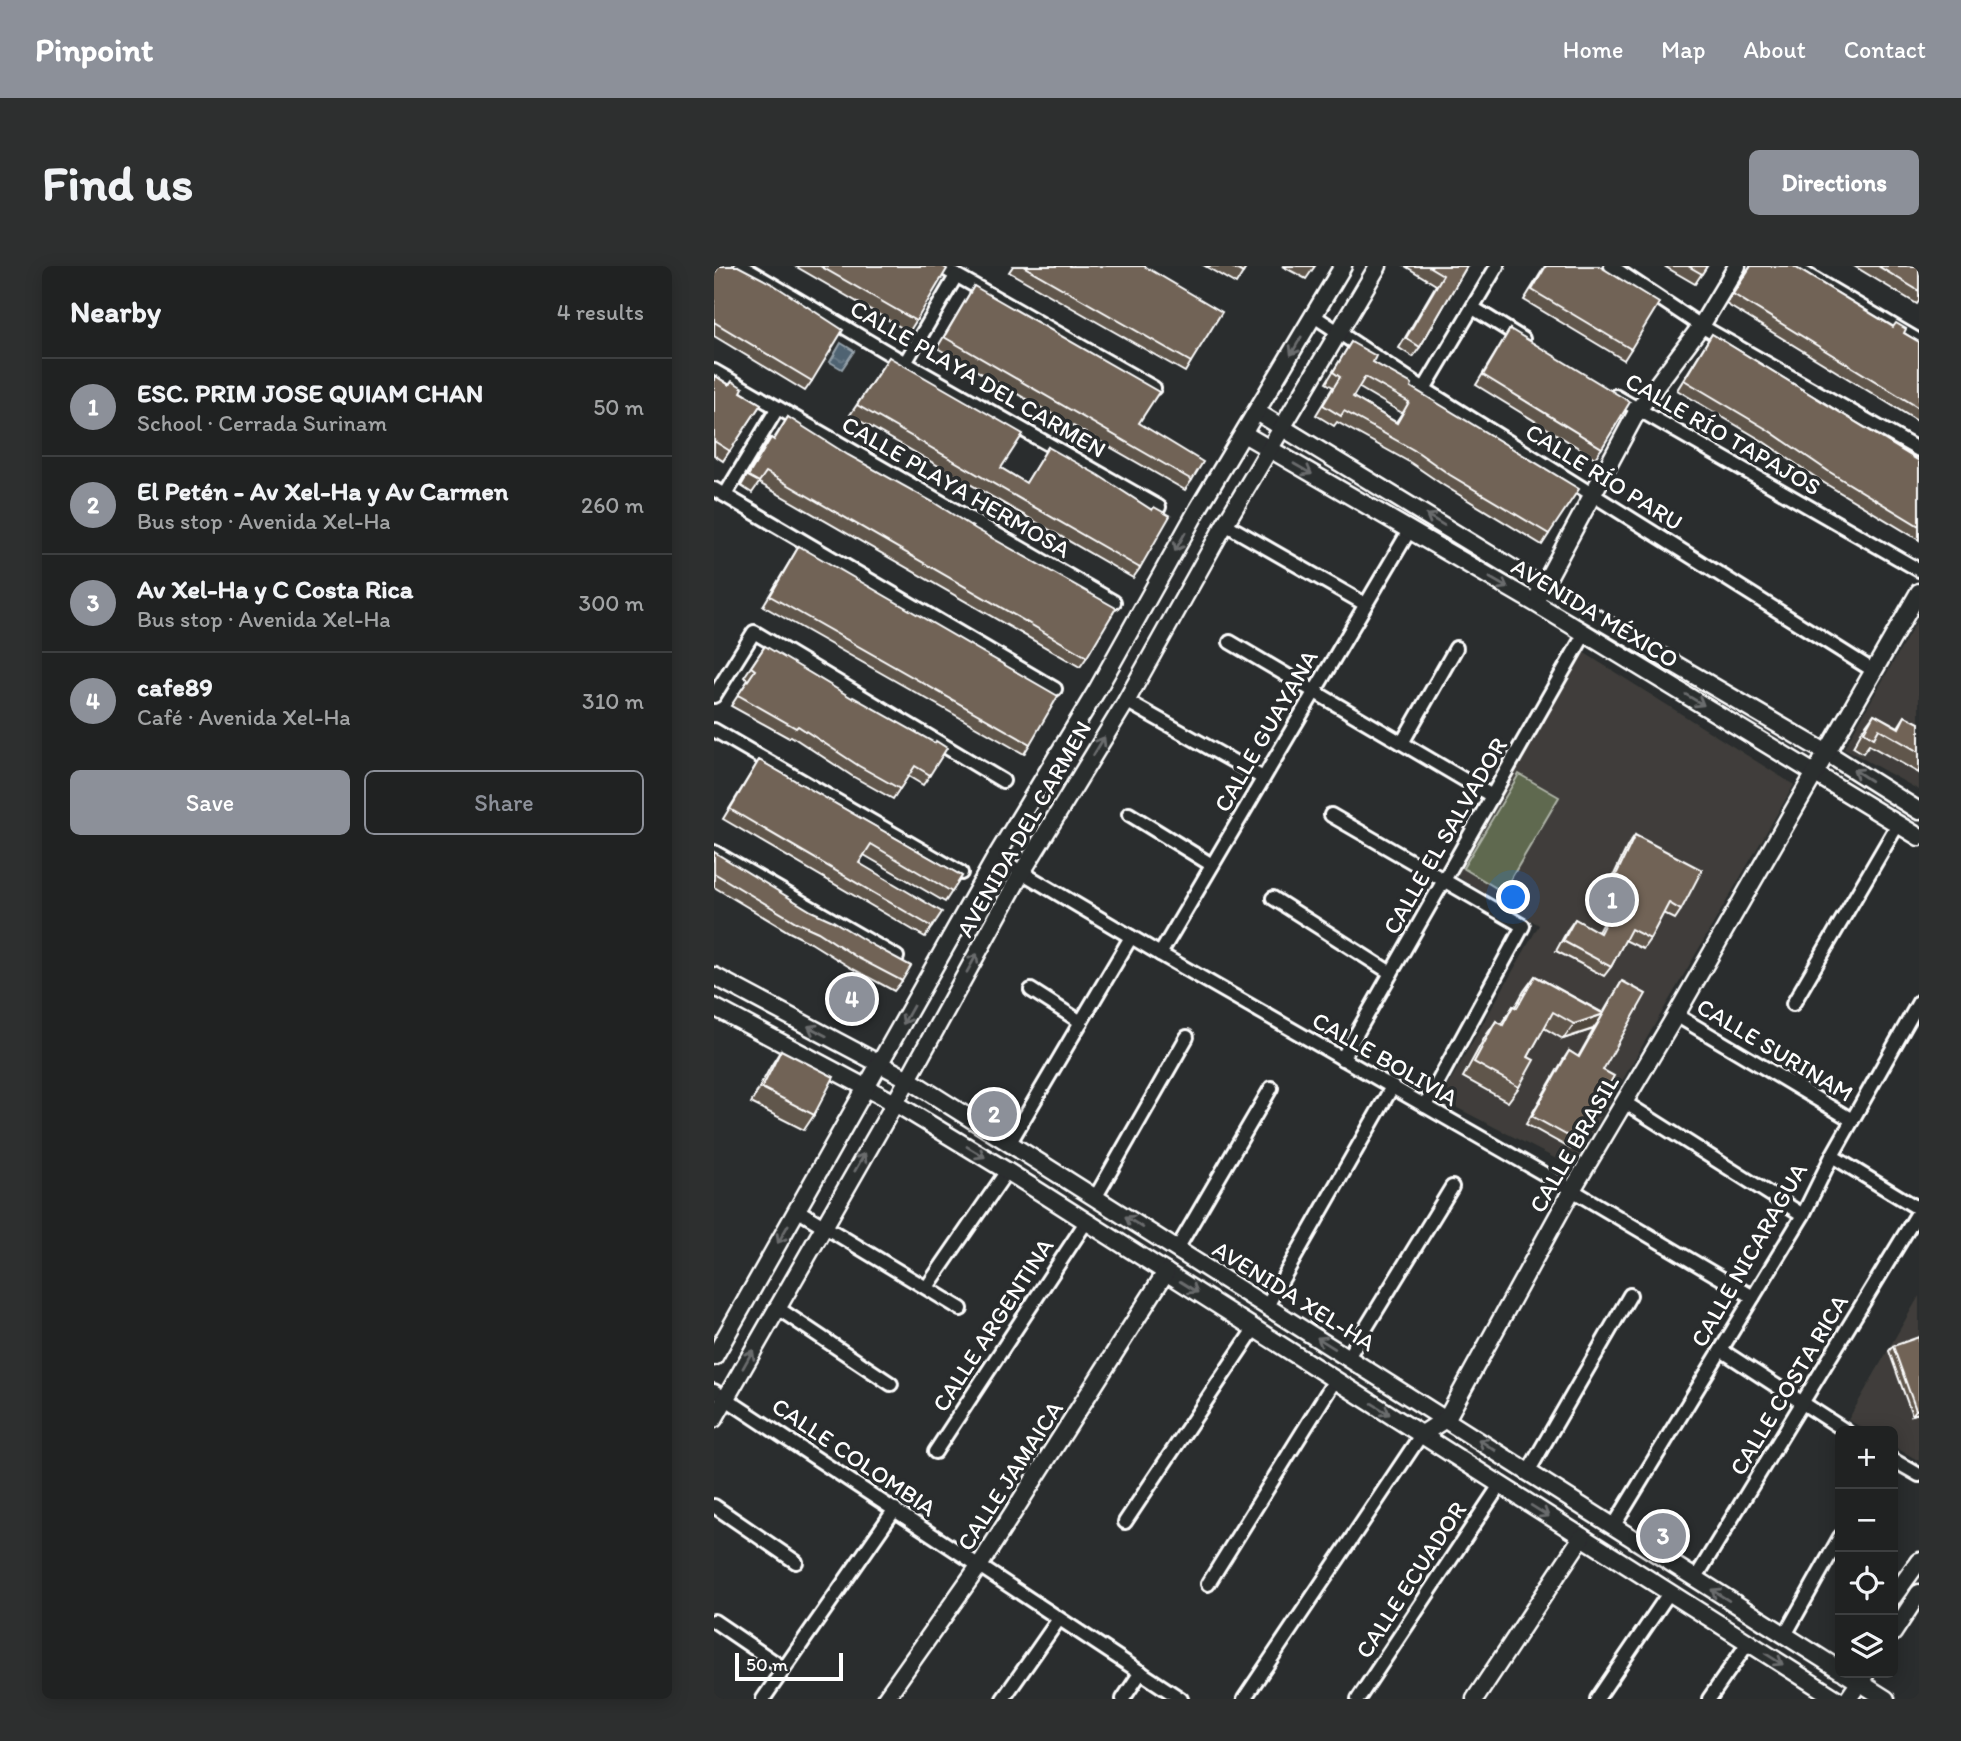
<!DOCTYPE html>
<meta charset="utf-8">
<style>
:root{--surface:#202222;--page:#2d2f2f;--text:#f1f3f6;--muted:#a2a4a5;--line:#3d3f40;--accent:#8c9099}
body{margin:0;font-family:Itim,sans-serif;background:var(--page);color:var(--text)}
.controls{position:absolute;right:21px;bottom:21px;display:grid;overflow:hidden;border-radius:10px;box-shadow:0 4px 18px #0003}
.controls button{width:63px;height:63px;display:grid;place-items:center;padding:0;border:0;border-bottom:2px solid var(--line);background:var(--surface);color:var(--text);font:35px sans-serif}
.scale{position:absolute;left:21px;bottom:18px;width:108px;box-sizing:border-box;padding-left:7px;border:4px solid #fff;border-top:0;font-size:19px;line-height:24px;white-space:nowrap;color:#fff;-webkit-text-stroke:5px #2a2d2e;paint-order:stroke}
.you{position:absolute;left:800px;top:632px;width:24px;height:24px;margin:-18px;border:5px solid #fff;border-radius:50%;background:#1a73e8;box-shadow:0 0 0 10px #1a73e833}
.badge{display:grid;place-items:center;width:46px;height:46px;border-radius:50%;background:var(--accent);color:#fff;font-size:23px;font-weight:700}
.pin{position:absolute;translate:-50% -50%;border:4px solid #fff;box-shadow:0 2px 7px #0006}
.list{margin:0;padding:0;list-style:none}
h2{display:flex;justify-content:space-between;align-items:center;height:91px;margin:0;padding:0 28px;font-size:30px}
h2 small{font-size:23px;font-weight:400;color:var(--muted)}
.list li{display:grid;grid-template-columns:46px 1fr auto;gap:21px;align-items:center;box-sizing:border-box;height:98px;padding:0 28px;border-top:2px solid var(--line)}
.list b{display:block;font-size:26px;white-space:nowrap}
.list p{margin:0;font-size:23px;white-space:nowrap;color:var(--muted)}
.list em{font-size:23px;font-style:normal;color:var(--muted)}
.actions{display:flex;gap:14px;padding:21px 28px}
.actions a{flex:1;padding:16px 0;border:2px solid var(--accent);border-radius:10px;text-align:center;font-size:24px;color:var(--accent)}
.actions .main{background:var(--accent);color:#fff}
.icon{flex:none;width:38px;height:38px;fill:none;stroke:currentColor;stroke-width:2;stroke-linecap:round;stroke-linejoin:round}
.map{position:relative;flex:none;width:1205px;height:1433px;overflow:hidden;border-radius:10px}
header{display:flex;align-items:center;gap:42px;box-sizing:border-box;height:98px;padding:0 35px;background:var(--accent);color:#fff}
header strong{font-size:33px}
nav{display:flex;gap:38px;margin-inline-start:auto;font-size:24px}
.intro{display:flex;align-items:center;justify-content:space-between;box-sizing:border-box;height:168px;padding:0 42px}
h1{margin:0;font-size:49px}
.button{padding:18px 32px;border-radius:10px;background:var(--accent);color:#fff;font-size:24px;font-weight:700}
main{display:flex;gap:42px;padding:0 42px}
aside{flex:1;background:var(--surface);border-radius:10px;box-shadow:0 4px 18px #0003}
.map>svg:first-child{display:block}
.built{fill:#3f3e3a}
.park{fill:#5f6950;stroke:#afb4a8;stroke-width:2}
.water{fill:url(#water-ripples);stroke:#95a1aa;stroke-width:2}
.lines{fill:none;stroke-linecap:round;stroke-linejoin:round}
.minor-casing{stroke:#fff;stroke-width:18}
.tertiary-casing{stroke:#fff;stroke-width:21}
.minor{stroke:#2a2d2e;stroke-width:12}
.tertiary{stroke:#2a2d2e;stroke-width:16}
.wall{fill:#61564b;stroke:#fff;stroke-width:2;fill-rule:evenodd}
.shaded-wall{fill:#4f463d;stroke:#fff;stroke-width:2}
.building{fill:#716457;stroke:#fff;stroke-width:2;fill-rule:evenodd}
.oneway{stroke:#6a6c6d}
.labels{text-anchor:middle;stroke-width:7;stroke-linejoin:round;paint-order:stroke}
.street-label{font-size:24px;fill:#fff;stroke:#2a2d2e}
</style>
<header>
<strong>Pinpoint</strong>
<nav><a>Home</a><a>Map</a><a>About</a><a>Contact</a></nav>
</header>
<div class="intro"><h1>Find us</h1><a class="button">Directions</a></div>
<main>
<aside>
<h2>Nearby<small>4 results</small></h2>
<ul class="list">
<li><span class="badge">1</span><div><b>ESC. PRIM JOSE QUIAM CHAN</b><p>School · Cerrada Surinam</p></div><em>50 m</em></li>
<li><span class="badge">2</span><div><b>El Petén - Av Xel-Ha y Av Carmen</b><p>Bus stop · Avenida Xel-Ha</p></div><em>260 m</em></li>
<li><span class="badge">3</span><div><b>Av Xel-Ha y C Costa Rica</b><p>Bus stop · Avenida Xel-Ha</p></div><em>300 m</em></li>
<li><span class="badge">4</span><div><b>cafe89</b><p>Café · Avenida Xel-Ha</p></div><em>310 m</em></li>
</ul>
<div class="actions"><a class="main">Save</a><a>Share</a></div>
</aside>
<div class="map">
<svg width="1205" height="1433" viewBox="0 0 1205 1433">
<defs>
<pattern id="water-ripples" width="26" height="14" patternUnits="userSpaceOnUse" patternTransform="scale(1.75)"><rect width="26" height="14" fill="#4f6372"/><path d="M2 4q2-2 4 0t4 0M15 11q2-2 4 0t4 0" fill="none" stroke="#697a87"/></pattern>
</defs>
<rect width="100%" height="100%" fill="#2a2d2e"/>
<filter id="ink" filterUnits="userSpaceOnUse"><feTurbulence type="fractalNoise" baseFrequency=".0143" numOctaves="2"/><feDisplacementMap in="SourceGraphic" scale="14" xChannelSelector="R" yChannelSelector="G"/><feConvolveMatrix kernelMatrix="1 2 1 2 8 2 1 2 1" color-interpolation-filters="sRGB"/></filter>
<g filter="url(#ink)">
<g class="built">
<path d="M1205,351V524L1130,482Z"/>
<path d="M869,386L1080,519L858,901L726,833L825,659L741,609Z"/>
<path d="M1205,1030V1195L1179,1180V1165H1154L1134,1154Z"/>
</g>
<path class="park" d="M805,508L845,531L789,626L749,602Z"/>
<path class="water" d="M127,77L140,85L128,103L116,96Z"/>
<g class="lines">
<defs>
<g id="minor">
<path d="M27,0L191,97L445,241"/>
<path d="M226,0L440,122"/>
<path d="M897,0L987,60L1205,184"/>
<path d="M1078,0L1205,75"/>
<path d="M759,42L809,73"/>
<path d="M600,50L710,123L1160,405"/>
<path d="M191,97L242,10"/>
<path d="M0,105L400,336"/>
<path d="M710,123L783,0"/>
<path d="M901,130L1205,304"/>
<path d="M0,223L341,423"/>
<path d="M11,229L63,143"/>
<path d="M511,258L651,338"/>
<path d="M516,376L778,530"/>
<path d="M0,430L40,366L289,515"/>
<path d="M412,435L549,512"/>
<path d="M0,464L247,607"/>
<path d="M688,477L742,382"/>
<path d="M415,548L498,599"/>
<path d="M617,549L809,660L711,840"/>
<path d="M0,586L183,691"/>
<path d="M282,591L446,688L858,924L1039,1031"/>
<path d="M559,632L677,707"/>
<path d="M446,688L695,265"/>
<path d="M317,724L367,756"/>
<path d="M1079,738L1184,558"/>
<path d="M962,749L1138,854"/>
<path d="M628,793L871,367"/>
<path d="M910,836L1089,949"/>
<path d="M295,878L417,671"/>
<path d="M1118,890L1205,943"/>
<path d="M381,932L473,771"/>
<path d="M83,944L247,1043"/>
<path d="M463,983L557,822"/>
<path d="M213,1021L293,905"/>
<path d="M553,1040L678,821"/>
<path d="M62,1041L177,1118"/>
<path d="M1007,1084L1132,1165"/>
<path d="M634,1091L738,921"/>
<path d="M0,1125L467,1433"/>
<path d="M221,1186L372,956"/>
<path d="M1179,1194L1205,1209"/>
<path d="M814,1206L916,1029"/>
<path d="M0,1240L82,1296"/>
<path d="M411,1256L540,1063"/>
<path d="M899,1261L1089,949L1118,890L1205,736"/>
<path d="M981,1313L1205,945"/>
<path d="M494,1318L621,1114"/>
<path d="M0,1355L69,1402"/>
<path d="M1071,1369L1126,1271"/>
<path d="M49,1433L181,1243"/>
<path d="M289,1433L345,1353"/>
<path d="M409,1433L427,1406"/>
<path d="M530,1433L707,1169"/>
<path d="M644,1433L786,1219"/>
<path d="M883,1433L955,1327"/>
<path d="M995,1433L1034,1377"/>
</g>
<g id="tertiary">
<path d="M543,146L829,321L1113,487L1205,545"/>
<path d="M530,168L821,337L1205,571"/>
<path d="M824,330L924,144L987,60L1023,0"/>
<path d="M0,710L194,813L1126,1404"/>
<path d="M0,741L181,837L293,905L1123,1433"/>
<path d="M0,1091L282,591L383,424L484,243L629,0"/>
<path d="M0,1153L181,837L308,606L410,439L511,258L664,0"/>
<path d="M707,1169L733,1152L858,924L962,749L1205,326"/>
<path d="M1179,1331L1205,1295"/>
<path d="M1179,1367L1205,1327"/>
<path d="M1131,1407L1172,1433"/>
<path d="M171,1433L265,1300L452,1006"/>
<path d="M761,1433L868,1271"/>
<path d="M1134,1433L1152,1407"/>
</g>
</defs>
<use href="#minor" class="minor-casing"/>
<use href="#tertiary" class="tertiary-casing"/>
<use href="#minor" class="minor"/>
<use href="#tertiary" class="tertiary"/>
</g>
<g class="wall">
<path d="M4,0H24L98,115L91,125L0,70V6Z"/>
<path d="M81,0H228L202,55L195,66Z"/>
<path d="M299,0H430L477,96L471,106L295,6Z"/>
<path d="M491,0H533L522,18Z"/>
<path d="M568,0H601L592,13Z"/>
<path d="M691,0H753L706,81L699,91L685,82L722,19Z"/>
<path d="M831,0H885L917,83L910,94L810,34Z"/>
<path d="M950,0H993L981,18Z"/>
<path d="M1036,0H1079L1205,76V156L1012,38Z"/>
<path d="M1140,0H1205V35L1203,38Z"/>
<path d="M260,20L425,157L478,214L471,224L223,82Z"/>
<path d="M796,63L888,182L881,192L762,119Z"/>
<path d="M998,68L1205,195V274L1107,215L1047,174L963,124Z"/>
<path d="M637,76L659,96L697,121L835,268L828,279L729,219L697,197L623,156L620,160L602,149L619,121L612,117ZM644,121L688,147L682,156L639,131Z"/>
<path d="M175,91L287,202L312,217L334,181L426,302L419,312L136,149Z"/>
<path d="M0,109L47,138L9,195L0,189Z"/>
<path d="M74,151L373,391L366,401L45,217L38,227L27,220L49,182L57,172L59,174Z"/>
<path d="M85,280L316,478L310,488L49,340Z"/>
<path d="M51,380L216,509L209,519L194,510L179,533L138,510L77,470L75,472L17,440L34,414L30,411Z"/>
<path d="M1160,448L1184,461L1191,450L1205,457V507L1155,479L1149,487L1139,481L1149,463Z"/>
<path d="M45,494L248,610L231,636L150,589L145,597L218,661L211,671L9,553Z"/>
<path d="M921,569L967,644L961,653L949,647L936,673L929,683L911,674L897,701L890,710L842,685L854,663L861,653L884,666L906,625L895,619L914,579Z"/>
<path d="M0,586L188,715L180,725L137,702L97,677L75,666L0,621Z"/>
<path d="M821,710L889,747L908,715L889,804L863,875L857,883L812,858L849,794L855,785L864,791L880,763L849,773L830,762L814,791L805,821L794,836L749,811L771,771L782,755L787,758L799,740L801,741L810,725Z"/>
<path d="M67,784L100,849L90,864L37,837L57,800Z"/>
<path d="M1179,1080L1205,1147L1198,1149L1175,1085Z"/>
</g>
<g class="shaded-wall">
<path d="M890,748L879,763L849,773L860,758Z"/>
<path d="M1205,1143V1147L1198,1149L1202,1144Z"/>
</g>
<g class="building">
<path d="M5,0H24L60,19L129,64L98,115L0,56V8Z"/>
<path d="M106,0H228L233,3L202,55Z"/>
<path d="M309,0H430L508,46L477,96Z"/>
<path d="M516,0H533L529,7Z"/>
<path d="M714,0H753L706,81L692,72L729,9Z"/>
<path d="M832,0H885L945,37L917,83L818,24Z"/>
<path d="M974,0H993L988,8Z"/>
<path d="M1037,0H1079L1179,61L1182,57L1192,63L1190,67L1205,76V142L1019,28Z"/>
<path d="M1164,0H1205V25Z"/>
<path d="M260,20L445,126L425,157L489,196L478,214L230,71Z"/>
<path d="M796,63L916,136L888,182L769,109Z"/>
<path d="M998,68L1205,195V260L1114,205L1054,164L970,114Z"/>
<path d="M637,76L662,90L659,96L698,118L697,121L865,223L835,268L736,209L705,187L630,145L627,150L609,139L626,111L619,106ZM651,111L695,136L683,157L639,131Z"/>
<path d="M175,91L309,168L287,202L312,217L334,181L384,209L438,244L440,241L456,250L426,302L143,139Z"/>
<path d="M0,109L15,119L18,115L29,122L27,126L47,138L16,185L0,175Z"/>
<path d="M74,151L134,189L219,236L262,263L402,342L373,391L52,206L45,216L34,210L57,172L60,174Z"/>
<path d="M85,280L344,430L316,478L56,330Z"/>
<path d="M51,380L138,432L139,431L221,477L222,475L233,482L216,509L201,500L186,523L145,500L84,460L82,462L24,429L41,404L37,401Z"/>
<path d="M1160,448L1185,462L1191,450L1205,457V486L1165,463L1160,472L1150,466Z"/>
<path d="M45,494L248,610L238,626L157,578L145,597L228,646L218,661L16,543Z"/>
<path d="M921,569L988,604L967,644L955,637L936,673L917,663L897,701L849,675L861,653L886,667L913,615L902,609Z"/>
<path d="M0,586L97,645L119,655L160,680L197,700L188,715L144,692L104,666L82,656L0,607Z"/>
<path d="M821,710L890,748L860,758L839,746L814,791L820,794L805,821L760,796L782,755L789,759L799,740L803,742Z"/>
<path d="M908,715L932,728L889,804L900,810L863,875L818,850L855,785L865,791Z"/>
<path d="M67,784L120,811L100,849L48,822Z"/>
<path d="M1205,1071V1143L1202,1144L1179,1080Z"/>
</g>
<defs><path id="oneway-shaft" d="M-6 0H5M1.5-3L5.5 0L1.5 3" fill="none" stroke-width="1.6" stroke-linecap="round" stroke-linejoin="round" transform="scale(1.75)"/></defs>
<g class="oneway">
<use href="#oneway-shaft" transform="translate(582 80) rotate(120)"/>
<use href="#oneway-shaft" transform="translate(589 203) rotate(30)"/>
<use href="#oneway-shaft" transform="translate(721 254) rotate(-149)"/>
<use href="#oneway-shaft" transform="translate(466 276) rotate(119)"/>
<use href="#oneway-shaft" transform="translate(785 317) rotate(30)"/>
<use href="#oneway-shaft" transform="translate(981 434) rotate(31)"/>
<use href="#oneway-shaft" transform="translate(385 480) rotate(-59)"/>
<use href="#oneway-shaft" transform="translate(1148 509) rotate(-147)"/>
<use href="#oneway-shaft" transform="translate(258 697) rotate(-61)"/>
<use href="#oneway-shaft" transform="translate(194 749) rotate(119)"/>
<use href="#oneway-shaft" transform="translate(103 765) rotate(-152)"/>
<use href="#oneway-shaft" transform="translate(262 886) rotate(31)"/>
<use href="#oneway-shaft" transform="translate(146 896) rotate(-60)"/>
<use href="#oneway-shaft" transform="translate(420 956) rotate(-148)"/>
<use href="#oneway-shaft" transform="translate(69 968) rotate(120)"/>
<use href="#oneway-shaft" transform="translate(475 1021) rotate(32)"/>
<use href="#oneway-shaft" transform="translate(612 1077) rotate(-148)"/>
<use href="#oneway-shaft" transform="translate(34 1093) rotate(-61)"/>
<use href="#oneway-shaft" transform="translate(667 1143) rotate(32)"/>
<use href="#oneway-shaft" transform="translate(773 1179) rotate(-147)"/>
<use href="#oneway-shaft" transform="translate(826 1245) rotate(32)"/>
<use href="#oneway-shaft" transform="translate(1006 1329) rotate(-148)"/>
<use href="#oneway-shaft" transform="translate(1060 1393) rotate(32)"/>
</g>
</g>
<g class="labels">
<g class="street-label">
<text transform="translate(264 113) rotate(30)" y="8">CALLE PLAYA DEL CARMEN</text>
<text transform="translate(1009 168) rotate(30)" y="8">CALLE RÍO TAPAJOS</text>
<text transform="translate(890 211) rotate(32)" y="8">CALLE RÍO PARU</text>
<text transform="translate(242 221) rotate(30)" y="8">CALLE PLAYA HERMOSA</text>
<text transform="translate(881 347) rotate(31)" y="8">AVENIDA MÉXICO</text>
<text transform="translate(552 465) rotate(-60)" y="8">CALLE GUAYANA</text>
<text transform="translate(310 563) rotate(-60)" y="8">AVENIDA DEL CARMEN</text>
<text transform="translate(731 570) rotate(-60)" y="8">CALLE EL SALVADOR</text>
<text transform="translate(1061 784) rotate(31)" y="8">CALLE SURINAM</text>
<text transform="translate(671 793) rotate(30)" y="8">CALLE BOLIVIA</text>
<text transform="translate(860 878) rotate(-60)" y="8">CALLE BRASIL</text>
<text transform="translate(1035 989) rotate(-60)" y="8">CALLE NICARAGUA</text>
<text transform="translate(580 1030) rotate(32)" y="8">AVENIDA XEL-HA</text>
<text transform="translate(279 1059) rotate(-57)" y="8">CALLE ARGENTINA</text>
<text transform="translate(1075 1119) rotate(-59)" y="8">CALLE COSTA RICA</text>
<text transform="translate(140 1191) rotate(34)" y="8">CALLE COLOMBIA</text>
<text transform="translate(296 1210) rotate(-57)" y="8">CALLE JAMAICA</text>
<text transform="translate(697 1314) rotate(-57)" y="8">CALLE ECUADOR</text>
</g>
</g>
</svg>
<div class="controls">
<button>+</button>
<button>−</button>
<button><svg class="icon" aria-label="locate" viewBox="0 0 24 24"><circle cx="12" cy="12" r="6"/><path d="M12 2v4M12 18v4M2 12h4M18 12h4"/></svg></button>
<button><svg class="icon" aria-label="layers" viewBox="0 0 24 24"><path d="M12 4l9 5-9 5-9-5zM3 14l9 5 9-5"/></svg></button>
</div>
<div class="scale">50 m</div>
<div class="you"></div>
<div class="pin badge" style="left:898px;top:634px">1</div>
<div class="pin badge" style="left:280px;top:848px">2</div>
<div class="pin badge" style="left:949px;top:1270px">3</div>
<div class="pin badge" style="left:138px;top:733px">4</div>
</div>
</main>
